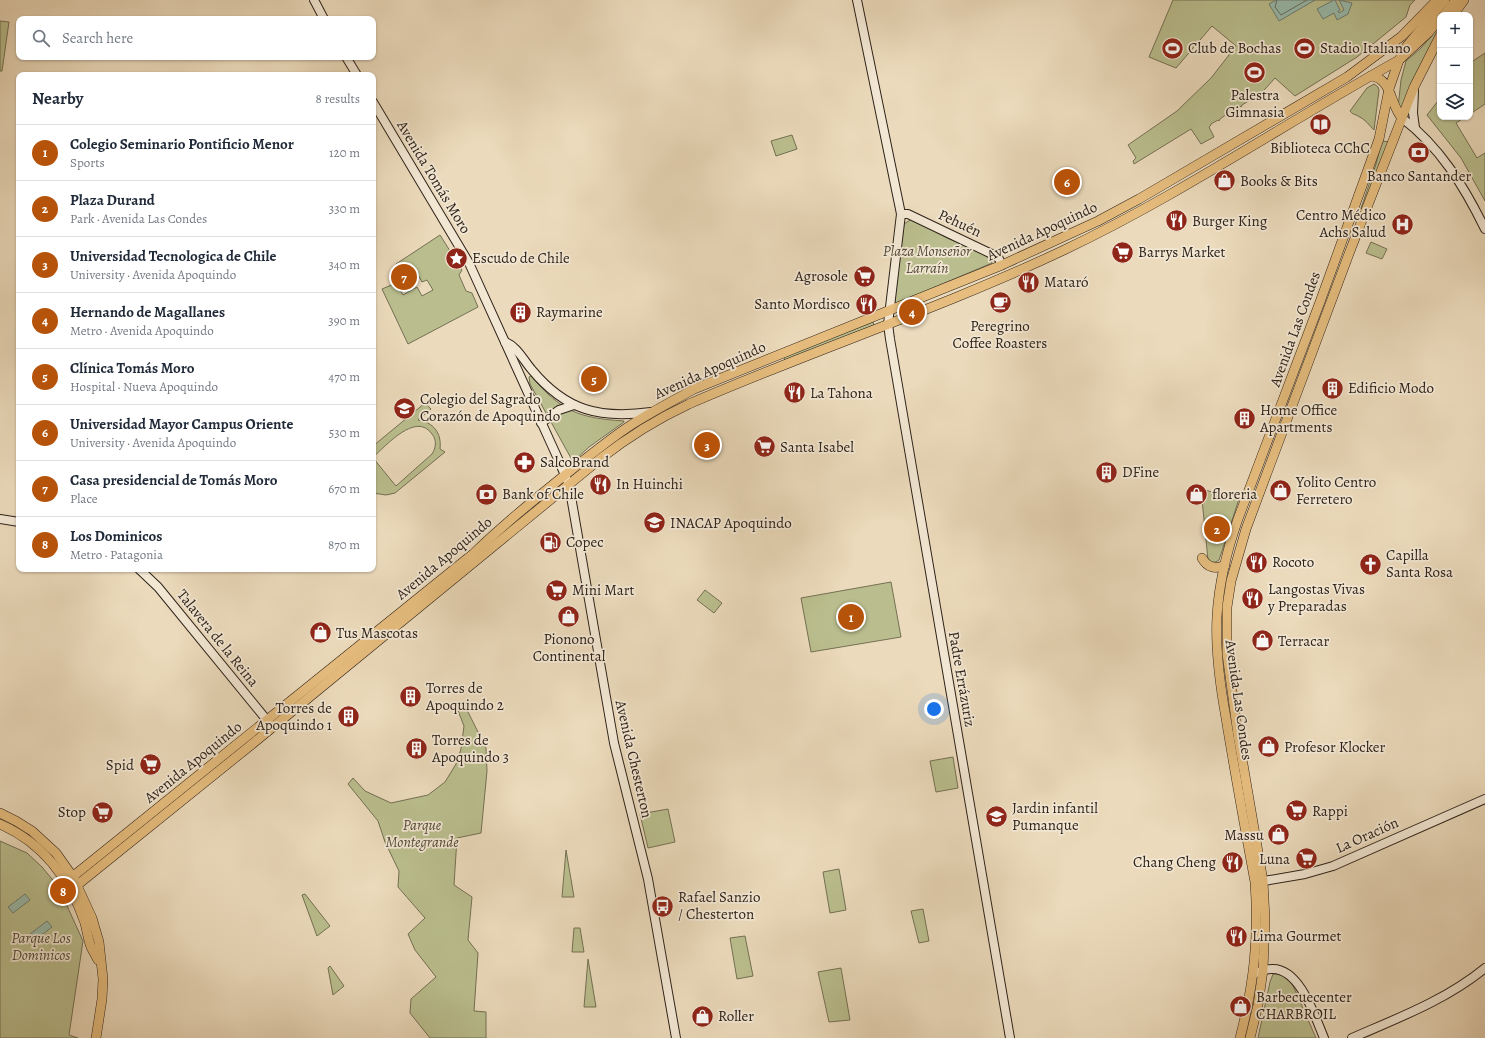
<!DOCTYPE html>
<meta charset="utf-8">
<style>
:root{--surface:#fff;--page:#f2f2f3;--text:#1f2937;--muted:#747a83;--line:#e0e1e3;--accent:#b45309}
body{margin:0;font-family:Alegreya,serif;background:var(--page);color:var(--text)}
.controls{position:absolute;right:12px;top:12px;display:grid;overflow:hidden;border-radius:8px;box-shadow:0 1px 3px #0004}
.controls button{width:36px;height:36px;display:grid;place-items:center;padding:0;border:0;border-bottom:1px solid var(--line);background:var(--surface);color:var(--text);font:20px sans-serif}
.you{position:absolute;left:934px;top:709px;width:14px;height:14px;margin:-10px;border:3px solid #fff;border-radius:50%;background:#1a73e8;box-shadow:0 0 0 6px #1a73e833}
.badge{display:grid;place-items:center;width:26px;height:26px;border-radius:50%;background:var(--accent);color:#fff;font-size:13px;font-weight:700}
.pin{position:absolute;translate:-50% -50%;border:2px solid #fff;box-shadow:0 1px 4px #0006}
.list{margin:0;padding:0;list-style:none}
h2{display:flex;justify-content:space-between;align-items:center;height:52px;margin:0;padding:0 16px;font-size:17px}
h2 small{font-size:13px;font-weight:400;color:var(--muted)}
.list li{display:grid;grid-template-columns:26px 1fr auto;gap:12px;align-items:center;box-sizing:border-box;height:56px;padding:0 16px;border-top:1px solid var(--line)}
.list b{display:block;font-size:15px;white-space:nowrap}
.list p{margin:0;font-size:13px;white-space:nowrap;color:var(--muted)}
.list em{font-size:13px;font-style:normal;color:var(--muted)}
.icon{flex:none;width:22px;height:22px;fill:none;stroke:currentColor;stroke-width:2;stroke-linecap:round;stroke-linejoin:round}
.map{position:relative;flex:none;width:1485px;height:1038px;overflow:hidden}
.search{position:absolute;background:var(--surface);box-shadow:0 1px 3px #0004;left:16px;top:16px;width:360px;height:44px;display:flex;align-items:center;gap:10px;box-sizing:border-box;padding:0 14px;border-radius:8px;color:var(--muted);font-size:15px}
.panel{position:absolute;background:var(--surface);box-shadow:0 1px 3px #0004;left:16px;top:72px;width:360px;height:500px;border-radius:8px}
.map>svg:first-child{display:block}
.green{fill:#babe8e;stroke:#747054}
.water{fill:#99bbac;stroke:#6e7e72}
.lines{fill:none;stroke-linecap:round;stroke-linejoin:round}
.shore{stroke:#646e63;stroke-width:1}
.secondary-casing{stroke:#2e221a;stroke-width:10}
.primary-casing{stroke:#2e221a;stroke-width:10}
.secondary{stroke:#f2e7d3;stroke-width:8}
.primary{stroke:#e6bd7e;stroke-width:9}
.labels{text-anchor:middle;stroke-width:3.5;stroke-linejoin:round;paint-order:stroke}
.poi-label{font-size:15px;fill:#2e221a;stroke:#f2e7d3;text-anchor:start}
.street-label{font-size:15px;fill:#2e221a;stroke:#f2e7d3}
.park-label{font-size:15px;font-style:italic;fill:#514937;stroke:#f2e7d3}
</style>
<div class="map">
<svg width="1485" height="1038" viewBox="0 0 1485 1038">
<rect width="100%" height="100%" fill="#ebdabb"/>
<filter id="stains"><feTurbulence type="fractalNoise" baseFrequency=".005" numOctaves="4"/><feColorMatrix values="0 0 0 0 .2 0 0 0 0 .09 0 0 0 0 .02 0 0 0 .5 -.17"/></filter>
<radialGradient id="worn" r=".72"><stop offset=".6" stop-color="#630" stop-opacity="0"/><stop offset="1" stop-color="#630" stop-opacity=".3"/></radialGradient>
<g class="green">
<path d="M1173,0H1415L1410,5L1406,17L1357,57L1295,96L1275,78L1257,98L1251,101L1250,100L1242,105L1241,107L1240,106L1229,115L1227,114L1220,119L1219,121L1218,120L1211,124V125L1209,127L1214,137L1201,144L1191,129L1134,164L1133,161L1136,158L1128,145L1177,111L1211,78L1236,46L1212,26L1176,68L1149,57Z"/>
<path d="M0,21L9,22L2,71H0Z"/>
<path d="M1440,26V32L1402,109L1398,108L1401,80L1406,61L1420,49Z"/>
<path d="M1485,53V104L1470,114V63Z"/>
<path d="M1374,84L1378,87L1379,90L1374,130C1369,125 1365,119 1358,116C1355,114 1353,115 1350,111L1367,88Z"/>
<path d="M1440,85V117H1465L1456,123L1477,158L1485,153V201L1461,158L1427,115L1438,101Z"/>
<path d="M792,135L797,149L776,156L771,141Z"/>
<path d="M1382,141L1390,142L1359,217H1358L1376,164Z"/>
<path d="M910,220H915L947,238L990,256L992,263L895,304L894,300L904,224Z"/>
<path d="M440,235L462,270L459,275L466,291L472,293L478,307L408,344L382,289L396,283L403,295L417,287L422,296L433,290L427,280L422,282L416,271L414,272L410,266L401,271L396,264Z"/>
<path d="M1371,242L1387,249L1382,259L1366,253Z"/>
<path d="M873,322L874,325L785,361L784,357Z"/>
<path d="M531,376C561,411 578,418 624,421V422L589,447L575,460H572L530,384L529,377Z"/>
<path d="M425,403L431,409L418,420C433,422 442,433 440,449L445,452L395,493L386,495L373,493V458L396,486L432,454C436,448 437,440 432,434C416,411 386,446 373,457V446Z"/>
<path d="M1201,489L1239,499L1219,560C1214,563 1212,563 1208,560Z"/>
<path d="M891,582L901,637L811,652L801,598Z"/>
<path d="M705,590L722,603L714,613L697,600Z"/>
<path d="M464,704L486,748L487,771L481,833L457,838L454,885L472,897L468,940L478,953L474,1011L486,1012V1038H430L410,1013L411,999L436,977L415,950L408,934L425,918L398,887L399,871L385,842L378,821L348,784L353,778L365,791L391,803L428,795L445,782L456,764L461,749L464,726L457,708Z"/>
<path d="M953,757L958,788L936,792L930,761Z"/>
<path d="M668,809L675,842L648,848L640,814Z"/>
<path d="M0,841L27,853L42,867L56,884L68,908L83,941L69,1035L78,1038H0Z"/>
<path d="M566,850L574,897H562Z"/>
<path d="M839,869L846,910L830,913L823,872Z"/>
<path d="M305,894L330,926L317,936L302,895Z"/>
<path d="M923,909L929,941L919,943L911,911Z"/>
<path d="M574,928H580L584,952H572Z"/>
<path d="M745,936L753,976L737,979L730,938Z"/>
<path d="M588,959L596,1007H584Z"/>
<path d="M330,966L344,986L333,995L328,968Z"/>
<path d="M841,968L850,1020L829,1022L818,972Z"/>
<path d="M1273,974H1283L1291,981L1316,1038H1258L1270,982Z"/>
</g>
<g class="water">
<path d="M1276,0H1315L1279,21L1269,4Z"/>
<path d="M1334,0H1335L1340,10L1338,11L1339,13L1344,10L1339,0L1352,3L1348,14L1337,20L1334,13L1323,19L1317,9Z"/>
<path d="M25,894L30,900L13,913L8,907Z"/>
<path d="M47,921L52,927L35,940L30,934Z"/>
</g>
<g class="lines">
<path class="shore" d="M1277,0L1275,7L1281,15L1307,0"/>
<defs>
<g id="secondary">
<path d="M314,0L324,19"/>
<path d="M857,0L901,214L888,324L890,339L1010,1038"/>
<path d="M346,57L357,75"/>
<path d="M1414,91L1413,113L1415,128"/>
<path d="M373,102L469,263L559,461L569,485L614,743L648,879L676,1038"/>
<path d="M1402,118C1440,147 1464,186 1485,229"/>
<path d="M901,214H908L996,256L999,259L1002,265"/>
<path d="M505,342C517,346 524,361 532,370C566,411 600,419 651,412"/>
<path d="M541,423L559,410L574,405"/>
<path d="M0,519L19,522"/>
<path d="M139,569L158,587L270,724"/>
<path d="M1258,882L1305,874L1333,866L1485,799"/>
<path d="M1254,974C1260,971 1265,969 1272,969C1300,968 1315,1017 1324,1038"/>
<path d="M1352,1038C1398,1018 1446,1000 1485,968"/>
</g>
<g id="primary">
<path d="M1444,15L1456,0"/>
<path d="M1453,15L1464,0"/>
<path d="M1371,76C1392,78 1390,105 1402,118"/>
<path d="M1202,558C1207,567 1215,570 1225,565"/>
<path d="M0,813L16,821L32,831L56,853L73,877L92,918L99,942L103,979L102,999L96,1038"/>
<path d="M0,824C43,843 70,879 85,923C87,931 88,939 91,947C93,951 96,956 98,960"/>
<path d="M66,882L473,554C505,523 540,495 575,467C593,453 611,438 631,425C651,412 673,401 694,389L1002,265L1098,221L1139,199L1347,77L1402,36L1437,0"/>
<path d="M71,890L251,745L600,459C628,437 657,419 689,404C813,350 942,308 1064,250C1180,195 1287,122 1399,60L1428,33L1440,19"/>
<path d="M1240,1038C1254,984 1259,938 1255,882C1245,828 1235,773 1226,718C1220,685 1215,651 1217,616C1219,583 1227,550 1238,519L1320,302L1379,139L1389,89L1399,60L1406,47L1445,0"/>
<path d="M1250,1038L1258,1005L1263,970L1265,919L1263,881L1238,735L1227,654V607L1231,581L1246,529L1350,251L1414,87L1440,36"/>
</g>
</defs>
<use href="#secondary" class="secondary-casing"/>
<use href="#primary" class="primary-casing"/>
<use href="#secondary" class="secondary"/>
<use href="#primary" class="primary"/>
</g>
<defs>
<symbol id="stadium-disc" viewBox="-11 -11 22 22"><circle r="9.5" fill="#8f2418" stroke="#f2e7d3"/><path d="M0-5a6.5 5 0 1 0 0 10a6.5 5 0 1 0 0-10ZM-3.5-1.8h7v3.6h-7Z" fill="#fff"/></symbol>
<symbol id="library-disc" viewBox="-11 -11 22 22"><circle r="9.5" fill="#8f2418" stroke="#f2e7d3"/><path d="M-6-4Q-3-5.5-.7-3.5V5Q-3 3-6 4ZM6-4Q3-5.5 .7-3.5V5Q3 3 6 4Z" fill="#fff"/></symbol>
<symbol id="bank-disc" viewBox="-11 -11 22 22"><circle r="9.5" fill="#8f2418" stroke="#f2e7d3"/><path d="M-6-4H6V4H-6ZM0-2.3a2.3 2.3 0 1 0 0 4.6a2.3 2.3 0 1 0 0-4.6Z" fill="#fff"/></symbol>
<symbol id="shop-disc" viewBox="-11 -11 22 22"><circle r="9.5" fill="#8f2418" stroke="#f2e7d3"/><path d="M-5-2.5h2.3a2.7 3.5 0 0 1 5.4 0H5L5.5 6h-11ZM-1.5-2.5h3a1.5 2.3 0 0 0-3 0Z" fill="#fff"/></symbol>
<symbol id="restaurant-disc" viewBox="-11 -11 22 22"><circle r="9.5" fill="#8f2418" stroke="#f2e7d3"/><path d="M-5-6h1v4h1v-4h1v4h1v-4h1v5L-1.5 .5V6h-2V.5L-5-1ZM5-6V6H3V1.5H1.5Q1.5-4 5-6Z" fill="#fff"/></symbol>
<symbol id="hospital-disc" viewBox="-11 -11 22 22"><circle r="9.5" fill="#8f2418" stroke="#f2e7d3"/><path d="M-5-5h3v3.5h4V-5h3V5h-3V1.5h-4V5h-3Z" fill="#fff"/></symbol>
<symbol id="supermarket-disc" viewBox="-11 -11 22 22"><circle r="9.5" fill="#8f2418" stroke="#f2e7d3"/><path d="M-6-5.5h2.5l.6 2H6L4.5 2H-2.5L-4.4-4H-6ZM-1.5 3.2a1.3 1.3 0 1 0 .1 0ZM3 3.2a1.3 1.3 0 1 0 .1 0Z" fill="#fff"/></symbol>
<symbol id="sight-disc" viewBox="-11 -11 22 22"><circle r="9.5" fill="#8f2418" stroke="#f2e7d3"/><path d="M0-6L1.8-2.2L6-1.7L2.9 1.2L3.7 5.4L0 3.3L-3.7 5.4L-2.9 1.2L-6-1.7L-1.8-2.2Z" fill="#fff"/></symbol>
<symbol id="cafe-disc" viewBox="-11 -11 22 22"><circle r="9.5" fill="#8f2418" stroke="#f2e7d3"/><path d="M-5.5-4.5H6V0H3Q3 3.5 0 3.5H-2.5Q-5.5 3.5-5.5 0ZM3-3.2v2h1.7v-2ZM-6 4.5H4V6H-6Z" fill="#fff"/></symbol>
<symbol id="building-disc" viewBox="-11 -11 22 22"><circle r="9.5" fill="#8f2418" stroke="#f2e7d3"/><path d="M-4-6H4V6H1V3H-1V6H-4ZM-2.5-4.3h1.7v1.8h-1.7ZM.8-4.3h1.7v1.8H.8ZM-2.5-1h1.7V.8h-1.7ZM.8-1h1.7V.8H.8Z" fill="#fff"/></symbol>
<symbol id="school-disc" viewBox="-11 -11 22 22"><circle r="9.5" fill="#8f2418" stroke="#f2e7d3"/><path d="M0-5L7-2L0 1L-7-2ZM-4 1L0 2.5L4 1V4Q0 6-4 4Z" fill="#fff"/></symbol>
<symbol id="pharmacy-disc" viewBox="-11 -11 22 22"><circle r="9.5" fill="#8f2418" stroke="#f2e7d3"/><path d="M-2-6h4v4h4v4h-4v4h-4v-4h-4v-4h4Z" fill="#fff"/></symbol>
<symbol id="university-disc" viewBox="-11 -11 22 22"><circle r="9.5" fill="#8f2418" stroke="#f2e7d3"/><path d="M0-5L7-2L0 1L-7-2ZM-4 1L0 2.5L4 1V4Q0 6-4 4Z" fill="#fff"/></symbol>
<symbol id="fuel-disc" viewBox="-11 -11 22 22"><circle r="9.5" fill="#8f2418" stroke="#f2e7d3"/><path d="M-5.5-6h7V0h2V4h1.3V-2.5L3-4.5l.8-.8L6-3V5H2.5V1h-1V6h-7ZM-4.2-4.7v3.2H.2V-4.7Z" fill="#fff"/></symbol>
<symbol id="church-disc" viewBox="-11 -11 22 22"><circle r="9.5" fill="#8f2418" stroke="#f2e7d3"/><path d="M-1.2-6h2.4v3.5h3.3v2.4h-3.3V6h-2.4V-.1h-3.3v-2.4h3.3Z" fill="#fff"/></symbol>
<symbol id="bus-disc" viewBox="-11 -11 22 22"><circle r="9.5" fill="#8f2418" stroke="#f2e7d3"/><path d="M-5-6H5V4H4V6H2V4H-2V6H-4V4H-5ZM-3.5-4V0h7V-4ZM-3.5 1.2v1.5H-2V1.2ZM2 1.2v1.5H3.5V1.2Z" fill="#fff"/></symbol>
</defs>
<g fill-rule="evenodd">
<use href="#stadium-disc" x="1160" y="36" width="25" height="25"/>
<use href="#stadium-disc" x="1292" y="36" width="25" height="25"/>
<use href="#stadium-disc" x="1242" y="60" width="25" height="25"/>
<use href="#library-disc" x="1308" y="112" width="25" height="25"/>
<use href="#bank-disc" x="1406" y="140" width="25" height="25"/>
<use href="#shop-disc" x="1212" y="168" width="25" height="25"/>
<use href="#restaurant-disc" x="1164" y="208" width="25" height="25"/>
<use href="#hospital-disc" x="1390" y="212" width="25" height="25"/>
<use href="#supermarket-disc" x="1110" y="240" width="25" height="25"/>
<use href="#sight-disc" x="444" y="246" width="25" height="25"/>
<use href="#supermarket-disc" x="852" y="264" width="25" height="25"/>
<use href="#restaurant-disc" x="1016" y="270" width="25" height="25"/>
<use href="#cafe-disc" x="988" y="290" width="25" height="25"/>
<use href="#restaurant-disc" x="854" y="292" width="25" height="25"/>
<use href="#building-disc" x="508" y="300" width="25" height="25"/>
<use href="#building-disc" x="1320" y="376" width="25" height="25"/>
<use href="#restaurant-disc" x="782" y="380" width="25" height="25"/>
<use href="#school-disc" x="392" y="396" width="25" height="25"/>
<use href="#building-disc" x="1232" y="406" width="25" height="25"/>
<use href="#supermarket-disc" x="752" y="434" width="25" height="25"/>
<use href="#pharmacy-disc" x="512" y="450" width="25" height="25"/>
<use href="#building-disc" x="1094" y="460" width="25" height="25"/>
<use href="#restaurant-disc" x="588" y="472" width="25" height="25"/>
<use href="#shop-disc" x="1268" y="478" width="25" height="25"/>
<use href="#bank-disc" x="474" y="482" width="25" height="25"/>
<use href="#shop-disc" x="1184" y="482" width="25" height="25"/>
<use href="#university-disc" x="642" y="510" width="25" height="25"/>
<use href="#fuel-disc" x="538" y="530" width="25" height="25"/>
<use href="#restaurant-disc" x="1244" y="550" width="25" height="25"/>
<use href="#church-disc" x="1358" y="552" width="25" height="25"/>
<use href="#supermarket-disc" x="544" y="578" width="25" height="25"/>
<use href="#restaurant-disc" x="1240" y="586" width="25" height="25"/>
<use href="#shop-disc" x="556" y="604" width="25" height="25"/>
<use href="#shop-disc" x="308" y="620" width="25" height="25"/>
<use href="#shop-disc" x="1250" y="628" width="25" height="25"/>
<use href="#building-disc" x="398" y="684" width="25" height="25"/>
<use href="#building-disc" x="336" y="704" width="25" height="25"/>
<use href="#shop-disc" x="1256" y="734" width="25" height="25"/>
<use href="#building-disc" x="404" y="736" width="25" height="25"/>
<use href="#supermarket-disc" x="138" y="752" width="25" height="25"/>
<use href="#supermarket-disc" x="1284" y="798" width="25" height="25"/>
<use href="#supermarket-disc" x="90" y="800" width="25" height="25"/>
<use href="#school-disc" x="984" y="804" width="25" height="25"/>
<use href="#shop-disc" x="1266" y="822" width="25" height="25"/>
<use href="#supermarket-disc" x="1294" y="846" width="25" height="25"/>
<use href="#restaurant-disc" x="1220" y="850" width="25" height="25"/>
<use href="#bus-disc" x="650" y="894" width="25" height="25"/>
<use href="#restaurant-disc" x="1224" y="924" width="25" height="25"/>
<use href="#shop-disc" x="1228" y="994" width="25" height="25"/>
<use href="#shop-disc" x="690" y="1004" width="25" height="25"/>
</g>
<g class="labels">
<g class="poi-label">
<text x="1188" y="53">Club de Bochas</text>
<text x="1320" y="53">Stadio Italiano</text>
<text x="1255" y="100" text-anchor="middle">Palestra<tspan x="1255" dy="17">Gimnasia</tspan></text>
<text x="1320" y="153" text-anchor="middle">Biblioteca CChC</text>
<text x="1419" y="181" text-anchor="middle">Banco Santander</text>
<text x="1240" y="186">Books &amp; Bits</text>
<text x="1386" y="220" text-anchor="end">Centro Médico<tspan x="1386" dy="17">Achs Salud</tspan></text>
<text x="1192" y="226">Burger King</text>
<text x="1138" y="257">Barrys Market</text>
<text x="472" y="263">Escudo de Chile</text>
<text x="848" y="281" text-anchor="end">Agrosole</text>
<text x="1044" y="287">Mataró</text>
<text x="850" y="309" text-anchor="end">Santo Mordisco</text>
<text x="536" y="317">Raymarine</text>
<text x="1000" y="331" text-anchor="middle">Peregrino<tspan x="1000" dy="17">Coffee Roasters</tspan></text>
<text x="1348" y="393">Edificio Modo</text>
<text x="810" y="398">La Tahona</text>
<text x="420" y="404">Colegio del Sagrado<tspan x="420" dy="17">Corazón de Apoquindo</tspan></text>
<text x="1260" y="415">Home Office<tspan x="1260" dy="17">Apartments</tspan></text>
<text x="780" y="452">Santa Isabel</text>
<text x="540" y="467">SalcoBrand</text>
<text x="1122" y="477">DFine</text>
<text x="1296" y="487">Yolito Centro<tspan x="1296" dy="17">Ferretero</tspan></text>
<text x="616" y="489">In Huinchi</text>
<text x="502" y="499">Bank of Chile</text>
<text x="1212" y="499">floreria</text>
<text x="670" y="528">INACAP Apoquindo</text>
<text x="566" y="547">Copec</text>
<text x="1386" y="560">Capilla<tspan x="1386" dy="17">Santa Rosa</tspan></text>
<text x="1272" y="567">Rocoto</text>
<text x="1268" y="594">Langostas Vivas<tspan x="1268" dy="17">y Preparadas</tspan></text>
<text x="572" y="595">Mini Mart</text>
<text x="336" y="638">Tus Mascotas</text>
<text x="569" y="644" text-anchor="middle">Pionono<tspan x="569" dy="17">Continental</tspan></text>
<text x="1278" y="646">Terracar</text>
<text x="426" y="693">Torres de<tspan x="426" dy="17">Apoquindo 2</tspan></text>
<text x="332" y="713" text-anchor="end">Torres de<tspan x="332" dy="17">Apoquindo 1</tspan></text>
<text x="432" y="745">Torres de<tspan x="432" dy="17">Apoquindo 3</tspan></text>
<text x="1284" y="752">Profesor Klocker</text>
<text x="134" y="770" text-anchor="end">Spid</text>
<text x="1012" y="813">Jardin infantil<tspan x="1012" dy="17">Pumanque</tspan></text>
<text x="1312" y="816">Rappi</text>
<text x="86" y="817" text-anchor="end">Stop</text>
<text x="1264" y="840" text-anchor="end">Massu</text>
<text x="1290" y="864" text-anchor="end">Luna</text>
<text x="1216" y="867" text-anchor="end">Chang Cheng</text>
<text x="678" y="902">Rafael Sanzio<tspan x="678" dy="17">/ Chesterton</tspan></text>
<text x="1252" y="941">Lima Gourmet</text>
<text x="1256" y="1002">Barbecuecenter<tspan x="1256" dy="17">CHARBROIL</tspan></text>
<text x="718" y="1021">Roller</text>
</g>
<g class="street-label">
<text transform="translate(434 177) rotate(59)" y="5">Avenida Tomás Moro</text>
<text transform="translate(960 223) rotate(25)" y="5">Pehuén</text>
<text transform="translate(1042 231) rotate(-25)" y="5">Avenida Apoquindo</text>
<text transform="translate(1295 329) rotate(-70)" y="5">Avenida Las Condes</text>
<text transform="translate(710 370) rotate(-24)" y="5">Avenida Apoquindo</text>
<text transform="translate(444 558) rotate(-40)" y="5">Avenida Apoquindo</text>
<text transform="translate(218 638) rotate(51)" y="5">Talavera de la Reina</text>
<text transform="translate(962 679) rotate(80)" y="5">Padre Errázuriz</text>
<text transform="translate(1239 700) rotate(82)" y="5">Avenida Las Condes</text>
<text transform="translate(634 759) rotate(77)" y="5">Avenida Chesterton</text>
<text transform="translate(193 762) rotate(-39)" y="5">Avenida Apoquindo</text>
<text transform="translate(1367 835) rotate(-24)" y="5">La Oración</text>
</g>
<g class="park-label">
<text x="927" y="256">Plaza Monseñor<tspan x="927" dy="17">Larraín</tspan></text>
<text x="422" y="830">Parque<tspan x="422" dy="17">Montegrande</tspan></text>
<text x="41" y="943">Parque Los<tspan x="41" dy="17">Dominicos</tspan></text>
</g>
</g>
<rect width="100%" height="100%" filter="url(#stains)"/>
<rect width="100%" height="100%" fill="url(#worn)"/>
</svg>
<div class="controls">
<button>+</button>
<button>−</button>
<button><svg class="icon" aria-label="layers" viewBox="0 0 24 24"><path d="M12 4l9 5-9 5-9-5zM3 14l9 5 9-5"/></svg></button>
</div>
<div class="you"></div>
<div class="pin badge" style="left:851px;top:617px">1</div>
<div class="pin badge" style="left:1217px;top:529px">2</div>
<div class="pin badge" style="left:707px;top:445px">3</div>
<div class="pin badge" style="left:912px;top:312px">4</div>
<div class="pin badge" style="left:594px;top:379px">5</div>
<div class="pin badge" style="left:1067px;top:182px">6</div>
<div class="pin badge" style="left:404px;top:277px">7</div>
<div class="pin badge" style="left:63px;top:891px">8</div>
<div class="search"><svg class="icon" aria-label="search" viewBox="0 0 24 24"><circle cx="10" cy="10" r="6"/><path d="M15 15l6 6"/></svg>Search here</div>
<section class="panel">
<h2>Nearby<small>8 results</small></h2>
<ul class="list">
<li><span class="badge">1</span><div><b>Colegio Seminario Pontificio Menor</b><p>Sports</p></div><em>120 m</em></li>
<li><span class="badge">2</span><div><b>Plaza Durand</b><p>Park · Avenida Las Condes</p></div><em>330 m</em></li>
<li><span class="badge">3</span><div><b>Universidad Tecnologica de Chile</b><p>University · Avenida Apoquindo</p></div><em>340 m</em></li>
<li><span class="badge">4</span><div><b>Hernando de Magallanes</b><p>Metro · Avenida Apoquindo</p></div><em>390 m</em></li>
<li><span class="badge">5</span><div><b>Clínica Tomás Moro</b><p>Hospital · Nueva Apoquindo</p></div><em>470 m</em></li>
<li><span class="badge">6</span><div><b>Universidad Mayor Campus Oriente</b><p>University · Avenida Apoquindo</p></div><em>530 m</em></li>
<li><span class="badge">7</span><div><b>Casa presidencial de Tomás Moro</b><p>Place</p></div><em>670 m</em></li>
<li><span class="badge">8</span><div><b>Los Dominicos</b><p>Metro · Patagonia</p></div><em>870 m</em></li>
</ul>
</section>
</div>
